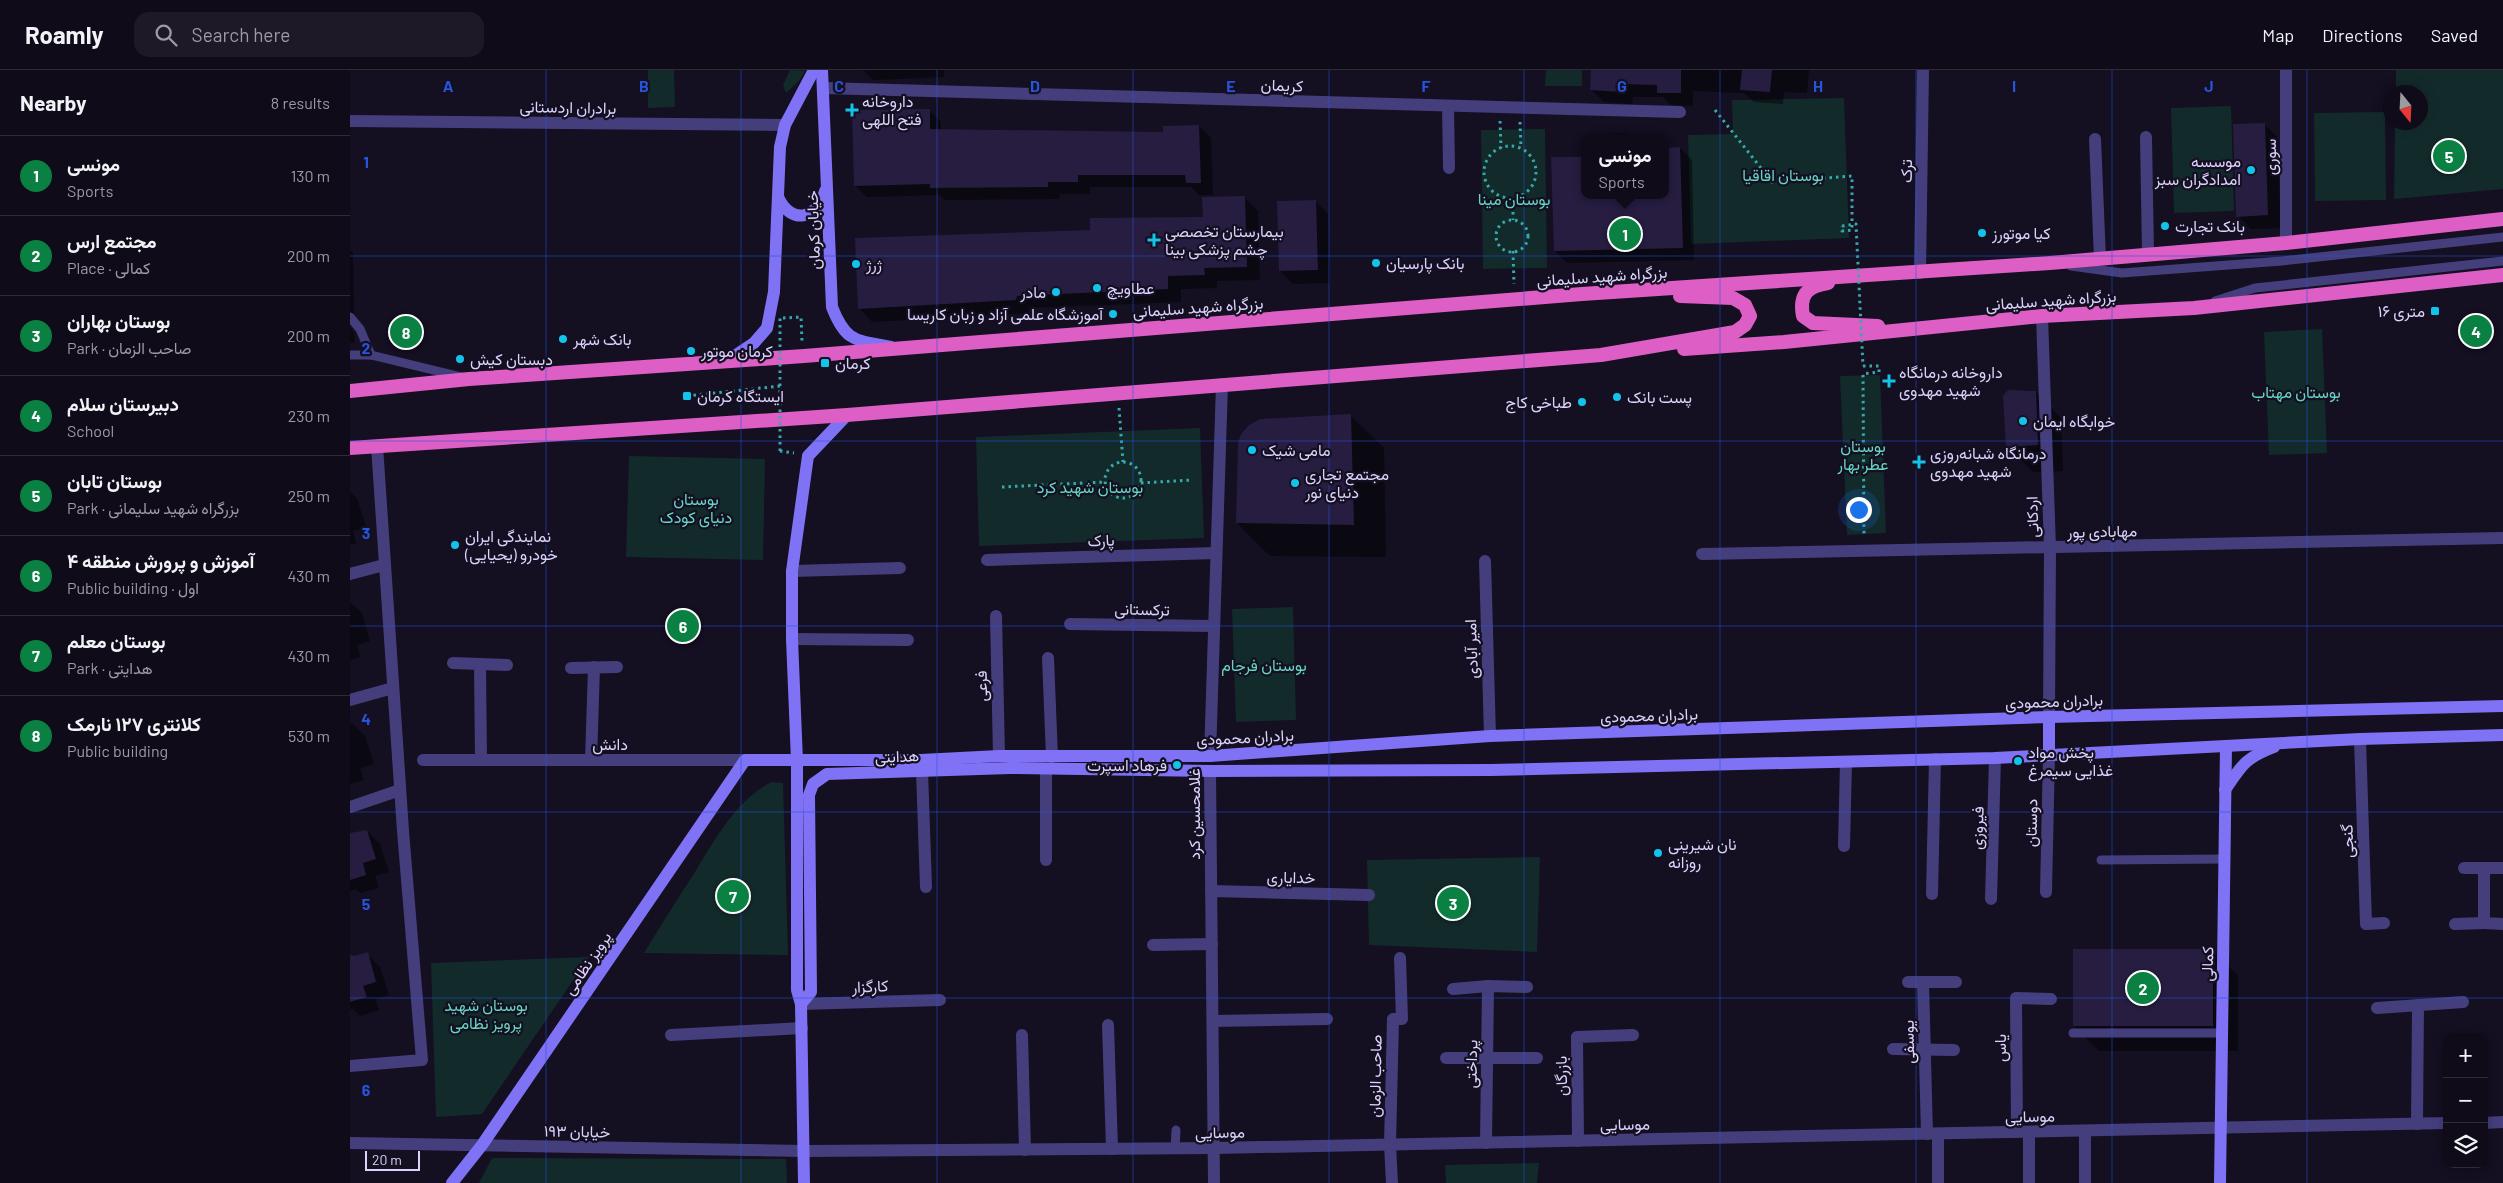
<!DOCTYPE html>
<meta charset="utf-8">
<style>
:root{--surface:#0f0b19;--page:#1d1926;--text:#f1f3f6;--muted:#9b9ba2;--line:#2f2b38;--accent:#0b8043}
body{margin:0;font-family:Barlow,Vazirmatn,sans-serif;background:var(--page);color:var(--text)}
.controls{position:absolute;right:15px;bottom:15px;display:grid;overflow:hidden;border-radius:10px;box-shadow:0 2px 12px #0003}
.controls button{width:45px;height:45px;display:grid;place-items:center;padding:0;border:0;border-bottom:1px solid var(--line);background:var(--surface);color:var(--text);font:25px sans-serif}
.compass{position:absolute;left:2033px;top:15px;width:45px;height:45px;border-radius:50%;background:var(--surface);box-shadow:0 2px 12px #0003;rotate:162deg}
.scale{position:absolute;left:15px;bottom:12px;width:55px;box-sizing:border-box;padding-left:5px;border:2px solid #dbd3fc;border-top:0;font-size:14px;line-height:18px;white-space:nowrap;color:#dbd3fc;-webkit-text-stroke:4px #140f21;paint-order:stroke}
.you{position:absolute;left:1508px;top:439px;width:18px;height:18px;margin:-12px;border:4px solid #fff;border-radius:50%;background:#1a73e8;box-shadow:0 0 0 8px #1a73e833}
.badge{display:grid;place-items:center;width:32px;height:32px;border-radius:50%;background:var(--accent);color:#fff;font-size:16px;font-weight:700}
.pin{position:absolute;translate:-50% -50%;border:2px solid #fff;box-shadow:0 1px 5px #0006}
.popup{position:absolute;left:1231px;top:64px;width:88px;height:65px;box-sizing:border-box;display:grid;place-content:center;border-radius:10px;background:var(--surface);filter:drop-shadow(0 1px 4px #0005);font-size:16px;white-space:nowrap;color:var(--muted)}
.popup b{font-size:19px;color:var(--text)}
.popup::after{content:'';position:absolute;left:50%;top:100%;margin-left:-10px;border:10px solid transparent;border-top-color:var(--surface)}
.list{margin:0;padding:0;list-style:none}
h2{display:flex;justify-content:space-between;align-items:center;height:65px;margin:0;padding:0 20px;font-size:21px}
h2 small{font-size:16px;font-weight:400;color:var(--muted)}
.list li{display:grid;grid-template-columns:32px 1fr auto;gap:15px;align-items:center;box-sizing:border-box;height:80px;padding:0 20px;border-top:1px solid var(--line)}
.list b{display:block;font-size:19px;white-space:nowrap}
.list p{margin:0;font-size:16px;white-space:nowrap;color:var(--muted)}
.list em{font-size:16px;font-style:normal;color:var(--muted)}
.icon{flex:none;width:28px;height:28px;fill:none;stroke:currentColor;stroke-width:2;stroke-linecap:round;stroke-linejoin:round}
.map{position:relative;flex:none;width:2153px;height:1113px;overflow:hidden}
header{display:flex;align-items:center;gap:30px;box-sizing:border-box;height:70px;padding:0 25px;background:var(--surface);border-bottom:1px solid var(--line)}
header strong{font-size:24px}
nav{display:flex;gap:28px;margin-inline-start:auto;font-size:18px}
.search{width:350px;height:45px;background:var(--page);display:flex;align-items:center;gap:12px;box-sizing:border-box;padding:0 18px;border-radius:15px;color:var(--muted);font-size:19px}
main{display:flex}
aside{flex:1;background:var(--surface)}
.map>svg:first-child{display:block}
.green{fill:#132a2b}
.shadow{fill:#0007}
.building{fill:#271d41}
.lines{fill:none;stroke-linecap:round;stroke-linejoin:round}
.path{stroke:#38a9ab;stroke-width:3;stroke-dasharray:2.5 4;stroke-linecap:butt}
.service{stroke:#453e7d;stroke-width:9}
.minor{stroke:#453e7d;stroke-width:12}
.secondary{stroke:#7f72f4;stroke-width:12}
.trunk{stroke:#dd5ec4;stroke-width:14}
.path-bridge{stroke:#38a9ab;stroke-width:3;stroke-dasharray:2.5 4;stroke-linecap:butt}
.grid{fill:none;stroke:#2655da;stroke-width:1;stroke-opacity:0.55}
.poi-dot{fill:#12c4e9;stroke:#140f21;stroke-width:2}
.labels{text-anchor:middle;stroke-width:4.5;stroke-linejoin:round;paint-order:stroke}
.street-label{font-size:16px;fill:#dbd3fc;stroke:#140f21}
.poi-label{font-size:16px;fill:#dbd3fc;stroke:#140f21;text-anchor:start}
.park-label{font-size:16px;fill:#65d6c2;stroke:#140f21}
.grid-label{font-size:16px;text-anchor:middle;font-weight:bold;fill:#2655da;stroke:#140f21;stroke-width:4.5;stroke-linejoin:round;paint-order:stroke}
</style>
<header>
<strong>Roamly</strong>
<div class="search"><svg class="icon" aria-label="search" viewBox="0 0 24 24"><circle cx="10" cy="10" r="6"/><path d="M15 15l6 6"/></svg>Search here</div>
<nav><a>Map</a><a>Directions</a><a>Saved</a></nav>
</header>
<main>
<aside>
<h2>Nearby<small>8 results</small></h2>
<ul class="list">
<li><span class="badge">1</span><div><b>مونسی</b><p>Sports</p></div><em>130 m</em></li>
<li><span class="badge">2</span><div><b>مجتمع ارس</b><p>Place · کمالی</p></div><em>200 m</em></li>
<li><span class="badge">3</span><div><b>بوستان بهاران</b><p>Park · صاحب الزمان</p></div><em>200 m</em></li>
<li><span class="badge">4</span><div><b>دبیرستان سلام</b><p>School</p></div><em>230 m</em></li>
<li><span class="badge">5</span><div><b>بوستان تابان</b><p>Park · بزرگراه شهید سلیمانی</p></div><em>250 m</em></li>
<li><span class="badge">6</span><div><b>آموزش و پرورش منطقه ۴</b><p>Public building · اول</p></div><em>430 m</em></li>
<li><span class="badge">7</span><div><b>بوستان معلم</b><p>Park · هدایتی</p></div><em>430 m</em></li>
<li><span class="badge">8</span><div><b>کلانتری ۱۲۷ نارمک</b><p>Public building</p></div><em>530 m</em></li>
</ul>
</aside>
<div class="map">
<svg width="2153" height="1113" viewBox="0 0 2153 1113">
<rect width="100%" height="100%" fill="#140f21"/>
<g class="green">
<path d="M298,0H324L325,37L298,38Z"/>
<path d="M440,0L455,1L449,11L436,23L433,15Z"/>
<path d="M1196,0H1232V16H1195Z"/>
<path d="M2046,0H2153V119L2044,129L2045,53L2070,52V22H2046Z"/>
<path d="M1494,28L1499,168L1341,174L1338,65L1383,64L1382,30Z"/>
<path d="M1881,36L1884,141L1824,143L1821,38Z"/>
<path d="M2035,42L2036,130L1965,131L1964,43Z"/>
<path d="M1195,59L1197,198L1133,199L1131,60Z"/>
<path d="M1972,259L1977,383L1919,385L1914,262Z"/>
<path d="M1530,305L1536,463L1497,465L1490,306Z"/>
<path d="M850,358L854,468L629,476L626,367Z"/>
<path d="M279,386L415,389L413,490L276,487Z"/>
<path d="M943,537L946,650L886,652L882,539Z"/>
<path d="M421,712L433,713L438,885L294,883C310,857 326,831 343,805C365,770 384,732 421,712Z"/>
<path d="M1190,787L1187,882L1019,875L1017,790Z"/>
<path d="M239,887L132,1044L86,1047L81,893Z"/>
<path d="M142,1088L436,1089L437,1113H129Z"/>
<path d="M1189,1093L1187,1113H1096L1095,1095Z"/>
</g>
<g class="shadow">
<path d="M513,0H594V7L523,10Z"/>
<path d="M1242,0H1459L1457,23L1434,22L1433,34L1404,32L1394,23L1343,21V36L1321,35L1313,27H1283L1282,34L1254,32L1241,19Z"/>
<path d="M579,40L591,52V60L815,63L849,56L861,68L863,125H849L841,117H740V124H710L709,129L594,130L590,125L517,127L505,115Z"/>
<path d="M1914,54L1927,67L1931,158L1901,159L1888,146Z"/>
<path d="M1278,63L1282,68H1244V64Z"/>
<path d="M1330,78L1342,90L1344,190L1217,193L1205,181L1235,88V125H1315V79Z"/>
<path d="M895,128L908,141L910,210L867,211V218L831,219V232L679,238V243L522,252L509,238L741,161L854,148Z"/>
<path d="M965,131L978,144L980,213L943,214L930,201Z"/>
<path d="M0,180L3,183L4,245L0,246Z"/>
<path d="M0,257L4,263L5,273H0Z"/>
<path d="M1686,322L1711,348L1713,401L1683,402L1657,376Z"/>
<path d="M1000,345L1034,378L1036,487L920,486L887,453Z"/>
<path d="M0,422L7,429L16,457L3,461L6,473L0,475Z"/>
<path d="M0,532L12,543L20,571L7,575L10,587L0,590Z"/>
<path d="M2,653L15,666L24,694L10,698L14,710L0,714V654Z"/>
<path d="M17,761L30,774L39,802L25,806L29,818L10,823L6,819L0,821V766Z"/>
<path d="M1863,881L1888,906V981H1749L1724,956Z"/>
<path d="M17,884L30,897L39,925L25,929L29,940L10,946L3,939H0V889Z"/>
</g>
<g class="building">
<path d="M1241,0H1331V23H1307V15L1270,14V22L1240,20Z"/>
<path d="M1392,0H1422L1420,22L1390,20Z"/>
<path d="M580,39V59L813,62V56L849,55L851,113H836L835,105H728V112H698V117L580,118V114L504,116L502,40Z"/>
<path d="M1915,53L1918,145L1886,147L1883,54Z"/>
<path d="M1330,77L1333,178L1204,181L1201,87H1235V125H1315V78Z"/>
<path d="M895,126L897,197L854,198L855,205L818,206V219L667,226L666,230L508,239L505,168L740,160V148L853,147L852,127Z"/>
<path d="M966,130L968,200L929,201L927,131Z"/>
<path d="M1658,320L1686,321L1688,375L1656,377L1653,326Z"/>
<path d="M1001,344L1004,455L886,453L888,373L891,364L899,355L910,349Z"/>
<path d="M17,760L26,789L13,793L16,805L0,810V763Z"/>
<rect x="1723" y="879" width="140" height="77"/>
<path d="M18,882L26,912L13,916L17,927L0,932V885L4,886Z"/>
</g>
<g class="lines">
<g class="path">
<path d="M1365,40L1422,112L1502,106V160L1492,161V156"/>
<path d="M1150,51L1151,78"/>
<path d="M1170,52L1171,78"/>
<circle cx="1160" cy="102" r="26"/>
<path d="M1163,129V150"/>
<circle cx="1162" cy="166" r="16"/>
<path d="M1163,181L1164,214"/>
<path d="M433,248L451,247L452,271"/>
<path d="M1513,296H1529V302L1513,304L1514,467"/>
<path d="M337,326L430,316"/>
<path d="M769,338L773,392"/>
<path d="M430,381L444,383"/>
<circle cx="773" cy="410" r="18"/>
<path d="M791,413L842,410"/>
<path d="M652,417L755,412"/>
</g>
<g class="service">
<path d="M1721,196L1772,203L1932,191L2153,167"/>
<path d="M1865,231L1905,218L2153,191"/>
<path d="M0,247L10,259L21,285"/>
<path d="M0,285H21L112,307"/>
<path d="M1751,790L1874,789"/>
<path d="M1723,963H1872"/>
<path d="M825,1079L826,1060"/>
</g>
<g class="minor">
<path d="M1936,0V173"/>
<path d="M473,18L1330,42"/>
<path d="M1098,36L1099,98"/>
<path d="M0,51L435,55"/>
<path d="M1796,67L1798,183"/>
<path d="M1745,69L1750,189"/>
<path d="M1570,203L1573,0"/>
<path d="M1692,246L1700,478L1699,647"/>
<path d="M1352,484L2153,468"/>
<path d="M637,490L866,483"/>
<path d="M1135,491L1140,666"/>
<path d="M442,501L550,498"/>
<path d="M0,504L34,495"/>
<path d="M646,546L649,686"/>
<path d="M720,554L863,556"/>
<path d="M442,569L558,570"/>
<path d="M698,588L702,687"/>
<path d="M103,593L157,595"/>
<path d="M130,595L131,690"/>
<path d="M221,598L267,597"/>
<path d="M0,630L43,618"/>
<path d="M2010,669L2016,854L2034,853"/>
<path d="M860,686L872,314"/>
<path d="M73,690H395"/>
<path d="M241,690L244,597"/>
<path d="M696,699V790"/>
<path d="M572,701L576,817"/>
<path d="M860,701L864,1113"/>
<path d="M0,737L50,720"/>
<path d="M1494,776L1496,692"/>
<path d="M2114,798H2153"/>
<path d="M2134,798V853L2153,854"/>
<path d="M861,821L1019,825"/>
<path d="M1696,822L1699,685"/>
<path d="M1582,824L1585,689"/>
<path d="M1641,829L1645,688"/>
<path d="M2105,854L2134,853"/>
<path d="M803,875L862,874"/>
<path d="M1558,912H1573"/>
<path d="M1103,919L1138,916L1177,917"/>
<path d="M451,934L590,930"/>
<path d="M2027,938L2113,932"/>
<path d="M863,951L977,949"/>
<path d="M758,955L762,1079"/>
<path d="M321,965L452,958"/>
<path d="M672,965L675,1080"/>
<path d="M1543,979L1604,980"/>
<path d="M1096,988H1187"/>
<path d="M0,996L72,990L53,761L27,376"/>
<path d="M2134,1053L2153,1052"/>
<path d="M2067,1054L2068,935"/>
<path d="M1667,1062L1666,928L1701,929"/>
<path d="M1577,1064L1573,912H1606"/>
<path d="M1228,1071L1227,967L1283,965"/>
<path d="M0,1073L454,1081L865,1078L2097,1053"/>
<path d="M1136,1073L1138,916"/>
<path d="M1042,1113L1040,1075L1043,949H1052L1050,888"/>
<path d="M1588,1113V1064"/>
<path d="M1679,1113V1062"/>
<path d="M1735,1113V1061"/>
</g>
<g class="secondary">
<path d="M472,0L482,237C496,273 506,270 541,277"/>
<path d="M428,127C441,155 467,150 475,121"/>
<path d="M377,291L404,273L417,258L424,222L430,77L435,55L464,0"/>
<path d="M1699,685V647"/>
<path d="M1875,720C1892,695 1895,688 1924,677"/>
<path d="M451,934L461,922L459,725L463,714L477,704L660,698L860,701L1141,700L1645,688L2010,669L2153,665"/>
<path d="M102,1113L132,1075L395,690H571L649,686H860L1140,666L1699,647L2153,636"/>
<path d="M454,1113L451,934L447,920V691L442,569V501L458,386L497,345"/>
<path d="M1870,1113L1876,676"/>
</g>
<g class="trunk">
<path d="M1478,213C1457,216 1449,225 1453,246L1463,253L1528,256"/>
<path d="M1334,279L1434,272L1692,246L1844,238L2153,205"/>
<path d="M0,321L119,309L454,286L1232,224L1700,193L1936,173L2153,149"/>
<path d="M0,378L497,345L1251,285L1385,262L1395,255L1400,246L1395,235L1383,228L1330,226"/>
</g>
<g class="path-bridge">
<path d="M1492,156L1506,154L1513,296"/>
<path d="M430,381V248"/>
</g>
</g>
<path class="grid" d="M196,0V1113M391,0V1113M587,0V1113M783,0V1113M979,0V1113M1174,0V1113M1370,0V1113M1566,0V1113M1762,0V1113M1957,0V1113M0,186H2153M0,371H2153M0,556H2153M0,742H2153M0,928H2153"/>
<g class="poi-dot">
<path d="M499.5 32.5h5v5h5v5h-5v5h-5v-5h-5v-5h5z"/>
<circle cx="1901" cy="100" r="5"/>
<circle cx="1815" cy="156" r="5"/>
<circle cx="1632" cy="163" r="5"/>
<path d="M801.5 162.5h5v5h5v5h-5v5h-5v-5h-5v-5h5z"/>
<circle cx="1026" cy="193" r="5"/>
<circle cx="506" cy="194" r="5"/>
<circle cx="747" cy="218" r="5"/>
<circle cx="706" cy="222" r="5"/>
<rect x="2080" y="236" width="10" height="10" rx="2.5"/>
<circle cx="763" cy="244" r="5"/>
<circle cx="213" cy="269" r="5"/>
<circle cx="341" cy="281" r="5"/>
<circle cx="110" cy="289" r="5"/>
<rect x="470" y="288" width="10" height="10" rx="2.5"/>
<path d="M1536.5 303.5h5v5h5v5h-5v5h-5v-5h-5v-5h5z"/>
<rect x="332" y="321" width="10" height="10" rx="2.5"/>
<circle cx="1267" cy="327" r="5"/>
<circle cx="1232" cy="332" r="5"/>
<circle cx="1673" cy="351" r="5"/>
<circle cx="902" cy="380" r="5"/>
<path d="M1566.5 384.5h5v5h5v5h-5v5h-5v-5h-5v-5h5z"/>
<circle cx="945" cy="413" r="5"/>
<circle cx="105" cy="475" r="5"/>
<circle cx="1668" cy="691" r="5"/>
<circle cx="827" cy="695" r="5"/>
<circle cx="1308" cy="783" r="5"/>
</g>
<g class="labels">
<g class="street-label">
<text transform="translate(932 15) rotate(2)" y="6">کریمان</text>
<text transform="translate(218 37) rotate(1)" y="6">برادران اردستانی</text>
<text transform="translate(1920 87) rotate(-90)" y="6">سوری</text>
<text transform="translate(1556 101) rotate(-89)" y="6">ترک</text>
<text transform="translate(463 160) rotate(-92)" y="6">خیابان کرمان</text>
<text transform="translate(1252 206) rotate(-4)" y="6">بزرگراه شهید سلیمانی</text>
<text transform="translate(1701 230) rotate(-4)" y="6">بزرگراه شهید سلیمانی</text>
<text transform="translate(848 237) rotate(-4)" y="6">بزرگراه شهید سلیمانی</text>
<text transform="translate(1682 447) rotate(-92)" y="6">اردکانی</text>
<text transform="translate(1752 461) rotate(-1)" y="6">مهابادی پور</text>
<text transform="translate(751 470) rotate(-2)" y="6">پارک</text>
<text transform="translate(792 539) rotate(1)" y="6">ترکستانی</text>
<text transform="translate(1121 579) rotate(-92)" y="6">امیر آبادی</text>
<text transform="translate(631 616) rotate(-91)" y="6">فرعی</text>
<text transform="translate(1704 631) rotate(-2)" y="6">برادران محمودی</text>
<text transform="translate(1299 645) rotate(-2)" y="6">برادران محمودی</text>
<text transform="translate(895 667) rotate(-3)" y="6">برادران محمودی</text>
<text x="260" y="680">دانش</text>
<text transform="translate(547 686) rotate(-2)" y="6">هدایتی</text>
<text transform="translate(844 744) rotate(-90)" y="6">غلامحسین کرد</text>
<text transform="translate(1681 753) rotate(-89)" y="6">دوستان</text>
<text transform="translate(1627 758) rotate(-88)" y="6">فیروزی</text>
<text transform="translate(1997 771) rotate(-92)" y="6">گنجی</text>
<text transform="translate(941 807) rotate(1)" y="6">خدایاری</text>
<text transform="translate(237 893) rotate(-56)" y="6">پرویز نظامی</text>
<text transform="translate(1857 894) rotate(-89)" y="6">کمالی</text>
<text transform="translate(520 916) rotate(-2)" y="6">کارگزار</text>
<text transform="translate(1558 972) rotate(-91)" y="6">یوسفی</text>
<text transform="translate(1650 978) rotate(-90)" y="6">یاس</text>
<text transform="translate(1121 994) rotate(-89)" y="6">پرداختی</text>
<text transform="translate(1025 1006) rotate(-89)" y="6">صاحب الزمان</text>
<text transform="translate(1211 1006) rotate(-91)" y="6">بازرگان</text>
<text transform="translate(1680 1046) rotate(-1)" y="6">موسایی</text>
<text transform="translate(1275 1054) rotate(-1)" y="6">موسایی</text>
<text transform="translate(227 1061) rotate(1)" y="6">خیابان ۱۹۳</text>
<text transform="translate(870 1062) rotate(-1)" y="6">موسایی</text>
</g>
<g class="poi-label">
<text x="512" y="37">داروخانه<tspan x="512" dy="18">فتح اللهی</tspan></text>
<text x="1891" y="97" text-anchor="end">موسسه<tspan x="1891" dy="18">امدادگران سبز</tspan></text>
<text x="1825" y="162">بانک تجارت</text>
<text x="815" y="167">بیمارستان تخصصی<tspan x="815" dy="18">چشم پزشکی بینا</tspan></text>
<text x="1642" y="169">کیا موتورز</text>
<text x="1036" y="199">بانک پارسیان</text>
<text x="516" y="200">ژرژ</text>
<text x="757" y="224">عطاویچ</text>
<text x="696" y="228" text-anchor="end">مادر</text>
<text x="2075" y="247" text-anchor="end">۱۶ متری</text>
<text x="753" y="250" text-anchor="end">آموزشگاه علمی آزاد و زبان کاریسا</text>
<text x="223" y="275">بانک شهر</text>
<text x="351" y="287">کرمان موتور</text>
<text x="120" y="295">دبستان کیش</text>
<text x="485" y="299">کرمان</text>
<text x="1549" y="308">داروخانه درمانگاه<tspan x="1549" dy="18">شهید مهدوی</tspan></text>
<text x="347" y="332">ایستگاه کرمان</text>
<text x="1277" y="333">پست بانک</text>
<text x="1222" y="338" text-anchor="end">طباخی کاج</text>
<text x="1683" y="357">خوابگاه ایمان</text>
<text x="912" y="386">مامی شیک</text>
<text x="1580" y="389">درمانگاه شبانه‌روزی<tspan x="1580" dy="18">شهید مهدوی</tspan></text>
<text x="955" y="410">مجتمع تجاری<tspan x="955" dy="18">دنیای نور</tspan></text>
<text x="115" y="472">نمایندگی ایران<tspan x="115" dy="18">خودرو (یحیایی)</tspan></text>
<text x="1678" y="688">پخش مواد<tspan x="1678" dy="18">غذایی سیمرغ</tspan></text>
<text x="817" y="701" text-anchor="end">فرهاد اسپرت</text>
<text x="1318" y="780">نان شیرینی<tspan x="1318" dy="18">روزانه</tspan></text>
</g>
<g class="park-label">
<text x="1433" y="111">بوستان اقاقیا</text>
<text x="1164" y="135">بوستان مینا</text>
<text x="1946" y="328">بوستان مهتاب</text>
<text x="1513" y="382">بوستان<tspan x="1513" dy="18">عطر بهار</tspan></text>
<text x="740" y="423">بوستان شهید کرد</text>
<text x="346" y="435">بوستان<tspan x="346" dy="18">دنیای کودک</tspan></text>
<text x="914" y="601">بوستان فرجام</text>
<text x="136" y="941">بوستان شهید<tspan x="136" dy="18">پرویز نظامی</tspan></text>
</g>
</g>
<g class="grid-label">
<text x="98" y="22">A</text>
<text x="294" y="22">B</text>
<text x="489" y="22">C</text>
<text x="685" y="22">D</text>
<text x="881" y="22">E</text>
<text x="1076" y="22">F</text>
<text x="1272" y="22">G</text>
<text x="1468" y="22">H</text>
<text x="1664" y="22">I</text>
<text x="1859" y="22">J</text>
<text x="16" y="98">1</text>
<text x="16" y="284">2</text>
<text x="16" y="469">3</text>
<text x="16" y="655">4</text>
<text x="16" y="840">5</text>
<text x="16" y="1026">6</text>
</g>
</svg>
<div class="controls">
<button>+</button>
<button>−</button>
<button><svg class="icon" aria-label="layers" viewBox="0 0 24 24"><path d="M12 4l9 5-9 5-9-5zM3 14l9 5 9-5"/></svg></button>
</div>
<svg class="compass" viewBox="-18 -18 36 36"><path d="M0-13l5 13h-10z" fill="#e53935"/><path d="M0 13l5-13h-10z" fill="#9b9ba2"/></svg>
<div class="scale">20 m</div>
<div class="you"></div>
<div class="pin badge" style="left:1275px;top:164px">1</div>
<div class="popup"><b>مونسی</b>Sports</div>
<div class="pin badge" style="left:1793px;top:918px">2</div>
<div class="pin badge" style="left:1103px;top:833px">3</div>
<div class="pin badge" style="left:2126px;top:261px">4</div>
<div class="pin badge" style="left:2099px;top:86px">5</div>
<div class="pin badge" style="left:333px;top:556px">6</div>
<div class="pin badge" style="left:383px;top:826px">7</div>
<div class="pin badge" style="left:56px;top:262px">8</div>
</div>
</main>
